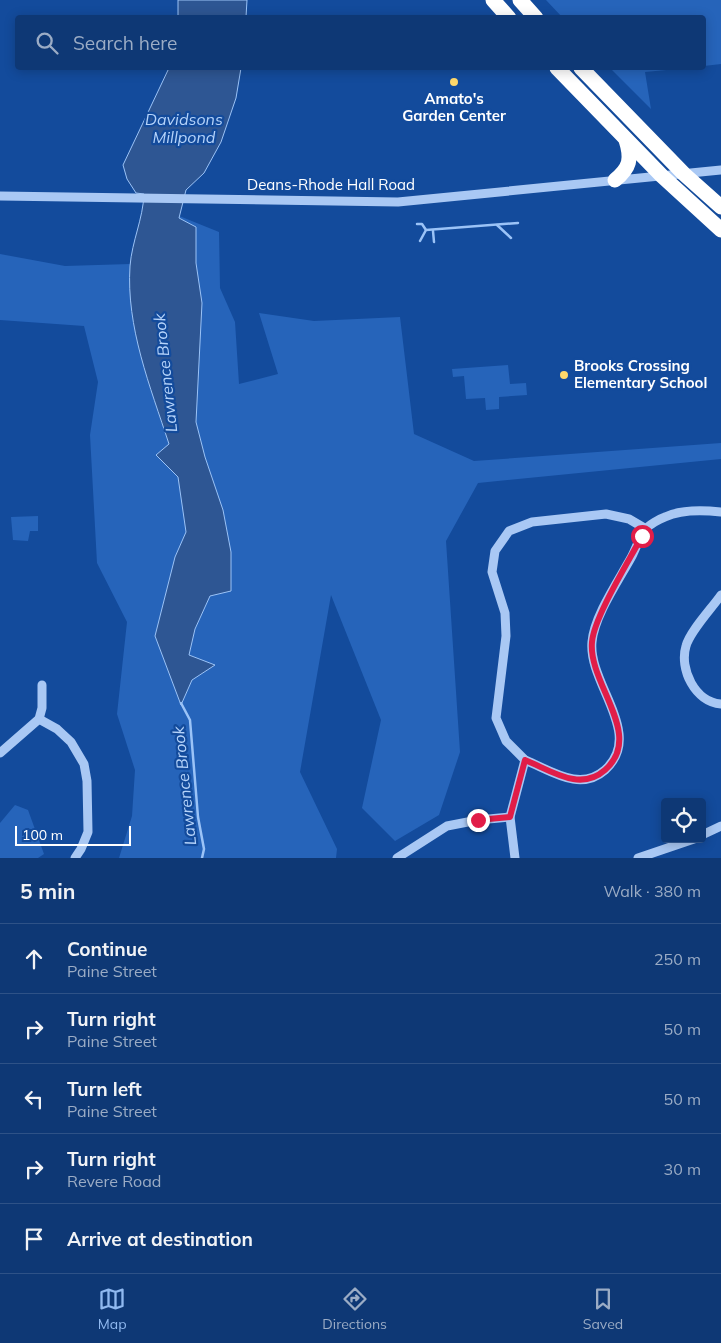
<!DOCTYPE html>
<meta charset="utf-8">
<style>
:root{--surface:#0e3875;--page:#173f7a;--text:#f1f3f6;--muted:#9bacc5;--line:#2e5287;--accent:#90b9f0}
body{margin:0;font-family:Mulish,sans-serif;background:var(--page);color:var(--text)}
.controls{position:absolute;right:15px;bottom:15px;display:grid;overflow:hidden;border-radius:5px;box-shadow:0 2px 12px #0003}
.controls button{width:45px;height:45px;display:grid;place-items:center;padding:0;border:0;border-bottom:1px solid var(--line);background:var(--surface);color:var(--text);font:25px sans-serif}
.scale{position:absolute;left:15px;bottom:12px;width:116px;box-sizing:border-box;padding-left:5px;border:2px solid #fff;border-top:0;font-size:14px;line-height:18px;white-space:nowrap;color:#fff;-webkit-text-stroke:4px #134b9c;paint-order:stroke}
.stop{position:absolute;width:15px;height:15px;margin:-11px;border:4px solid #e11d48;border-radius:50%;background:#fff}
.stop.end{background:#e11d48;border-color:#fff;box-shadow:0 1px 5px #0008}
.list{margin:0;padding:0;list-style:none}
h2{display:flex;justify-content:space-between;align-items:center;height:65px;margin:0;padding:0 20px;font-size:21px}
h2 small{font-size:16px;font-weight:400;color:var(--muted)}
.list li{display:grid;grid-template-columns:32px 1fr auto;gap:15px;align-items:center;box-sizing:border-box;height:70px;padding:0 20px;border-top:1px solid var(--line)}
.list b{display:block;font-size:19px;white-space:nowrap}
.list p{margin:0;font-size:16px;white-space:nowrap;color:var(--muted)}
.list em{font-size:16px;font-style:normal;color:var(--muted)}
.icon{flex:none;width:28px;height:28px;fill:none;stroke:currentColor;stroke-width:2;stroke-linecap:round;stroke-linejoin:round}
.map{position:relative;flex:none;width:721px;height:858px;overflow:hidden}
.search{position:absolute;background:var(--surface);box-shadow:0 2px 12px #0003;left:15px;right:15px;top:15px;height:55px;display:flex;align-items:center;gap:12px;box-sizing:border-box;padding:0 18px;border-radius:5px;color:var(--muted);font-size:19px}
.sheet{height:415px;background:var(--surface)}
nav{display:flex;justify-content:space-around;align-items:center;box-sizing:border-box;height:70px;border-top:1px solid var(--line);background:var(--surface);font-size:14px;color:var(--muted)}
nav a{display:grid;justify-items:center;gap:2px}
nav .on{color:var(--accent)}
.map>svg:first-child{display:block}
.green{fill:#2664ba}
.water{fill:#2e5693;stroke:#9bc3f7}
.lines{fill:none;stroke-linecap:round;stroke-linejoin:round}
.stream{stroke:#9bc3f7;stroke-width:2.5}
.minor{stroke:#a9c8f4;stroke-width:9}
.highway{stroke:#fff;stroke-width:15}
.route{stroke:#e11d48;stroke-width:6}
.poi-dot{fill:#ffd96b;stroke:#134b9c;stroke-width:2}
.labels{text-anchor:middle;stroke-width:4.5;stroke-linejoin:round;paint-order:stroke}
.poi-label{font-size:15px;font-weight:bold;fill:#fff;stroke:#134b9c}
.street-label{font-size:15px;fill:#fff;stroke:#134b9c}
.water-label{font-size:16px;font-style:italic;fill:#b5d3fa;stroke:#134b9c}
</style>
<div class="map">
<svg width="721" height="858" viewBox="0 0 721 858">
<rect width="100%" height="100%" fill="#134b9c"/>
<g class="green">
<path d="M546,0H721V64L704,66V18L562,17Z"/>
<path d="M610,68H688L645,72L651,109Z"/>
<path d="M162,209L219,232L220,288L235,322L239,384L278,374L259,313L314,321L400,317L414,434L474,461L721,443V459L478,483L446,541L460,752L439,815L395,841L362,808L381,720L331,595L300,772L337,849L336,858H119L132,816L135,770L117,714L127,622L97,563L90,435L98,382L84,326L0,320V254L65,266L130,264L143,210Z"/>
<path d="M508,365L510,384L526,383L527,395L499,397V409L486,410L485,398L466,399L464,376L453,377L452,369Z"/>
<path d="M38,516V531H30L28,541L13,540L11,517Z"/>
<path d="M15,805L28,810L44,854L38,858H0V823Z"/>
</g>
<g class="water">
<path d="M178,0H247L246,17H178Z"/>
<path d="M169,68H241L236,98L221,142L204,173L186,190L179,218L196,227V263L202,303L196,422L205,457L223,510L231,552V591L210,596L195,629L189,655L215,665L192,680L181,705L155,636L175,557L186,532L178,477L156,455L169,444C150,386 126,327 130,266C132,241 143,219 144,194L136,193L127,179L123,165Z"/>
</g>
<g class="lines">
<g class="stream">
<path d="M417,224H422L426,230"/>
<path d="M497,225L511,238"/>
<path d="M433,231L434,242"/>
<path d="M420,241L426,230L518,223"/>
<path d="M181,703L190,720L198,817L204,849L202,858"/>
</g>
<g class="minor">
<path d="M0,196L398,202L721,170"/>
<path d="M721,595C712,608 690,631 686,646C679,669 695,702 721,704"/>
<path d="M39,719L57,729L71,742L84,764L87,781L88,832L81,849L75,858"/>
<path d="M0,753L39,719L42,708V685"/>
<path d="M525,760L506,741L496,718L506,636L505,613L492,572L495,551L509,531L532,522L606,514L629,519L646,529"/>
<path d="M702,835L721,826"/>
<path d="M397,858L447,826L478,820L510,817"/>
<path d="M515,858L510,817L525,760C552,771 580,792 605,770C645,734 588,684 592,642C594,616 619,580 632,556C636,548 640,536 646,529C649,525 659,519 665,517C682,509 703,510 721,512"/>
<path d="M638,858L694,839"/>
</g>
<g class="highway">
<path d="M493,0L509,18"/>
<path d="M520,0L536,18"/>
<path d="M557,68L662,176L721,230"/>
<path d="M581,68L684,174L721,207"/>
<path d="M615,180C630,168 632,159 626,140"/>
</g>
</g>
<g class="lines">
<path class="route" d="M478,820L510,817L525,760C552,771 580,792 605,770C645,735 588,684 592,642C594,617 629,561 642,536"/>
</g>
<g class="poi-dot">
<circle cx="454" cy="82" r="5"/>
<circle cx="564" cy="375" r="5"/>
</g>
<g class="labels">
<g class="poi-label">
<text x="454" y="104">Amato's<tspan x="454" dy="17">Garden Center</tspan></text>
<text x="574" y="371" text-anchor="start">Brooks Crossing<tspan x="574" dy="17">Elementary School</tspan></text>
</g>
<g class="street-label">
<text x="331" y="190">Deans-Rhode Hall Road</text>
</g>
<g class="water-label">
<text x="184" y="125">Davidsons<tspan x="184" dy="18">Millpond</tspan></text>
<text transform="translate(165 373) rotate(-96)" y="6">Lawrence Brook</text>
<text transform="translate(184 786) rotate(-96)" y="6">Lawrence Brook</text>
</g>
</g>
</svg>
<div class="controls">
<button><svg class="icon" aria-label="locate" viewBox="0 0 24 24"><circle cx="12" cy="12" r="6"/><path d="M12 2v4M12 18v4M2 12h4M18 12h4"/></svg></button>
</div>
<div class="scale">100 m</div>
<div class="stop" style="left:642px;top:536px"></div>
<div class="stop end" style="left:478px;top:820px"></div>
<div class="search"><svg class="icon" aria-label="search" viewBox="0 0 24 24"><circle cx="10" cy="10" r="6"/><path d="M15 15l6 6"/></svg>Search here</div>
</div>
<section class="sheet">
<h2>5 min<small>Walk · 380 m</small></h2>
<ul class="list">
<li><svg class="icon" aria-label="ahead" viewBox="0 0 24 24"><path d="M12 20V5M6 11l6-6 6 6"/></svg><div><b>Continue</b><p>Paine Street</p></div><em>250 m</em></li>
<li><svg class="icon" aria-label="right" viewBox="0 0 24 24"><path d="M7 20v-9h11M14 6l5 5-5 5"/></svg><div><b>Turn right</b><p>Paine Street</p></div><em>50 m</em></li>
<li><svg class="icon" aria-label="left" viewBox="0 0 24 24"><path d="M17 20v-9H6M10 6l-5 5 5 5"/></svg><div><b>Turn left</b><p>Paine Street</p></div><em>50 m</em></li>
<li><svg class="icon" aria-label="right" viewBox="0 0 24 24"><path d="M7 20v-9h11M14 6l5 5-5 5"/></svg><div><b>Turn right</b><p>Revere Road</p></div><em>30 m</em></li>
<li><svg class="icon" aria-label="arrive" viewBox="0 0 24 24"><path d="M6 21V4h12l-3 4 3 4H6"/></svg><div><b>Arrive at destination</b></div></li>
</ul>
</section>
<nav>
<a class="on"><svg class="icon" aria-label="map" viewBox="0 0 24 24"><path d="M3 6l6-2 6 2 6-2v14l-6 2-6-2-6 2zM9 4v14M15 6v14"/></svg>Map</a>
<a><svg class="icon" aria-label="directions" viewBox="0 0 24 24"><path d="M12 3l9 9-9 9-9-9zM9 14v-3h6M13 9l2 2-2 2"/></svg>Directions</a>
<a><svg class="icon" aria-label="saved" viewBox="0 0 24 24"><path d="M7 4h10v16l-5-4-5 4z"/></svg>Saved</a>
</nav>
